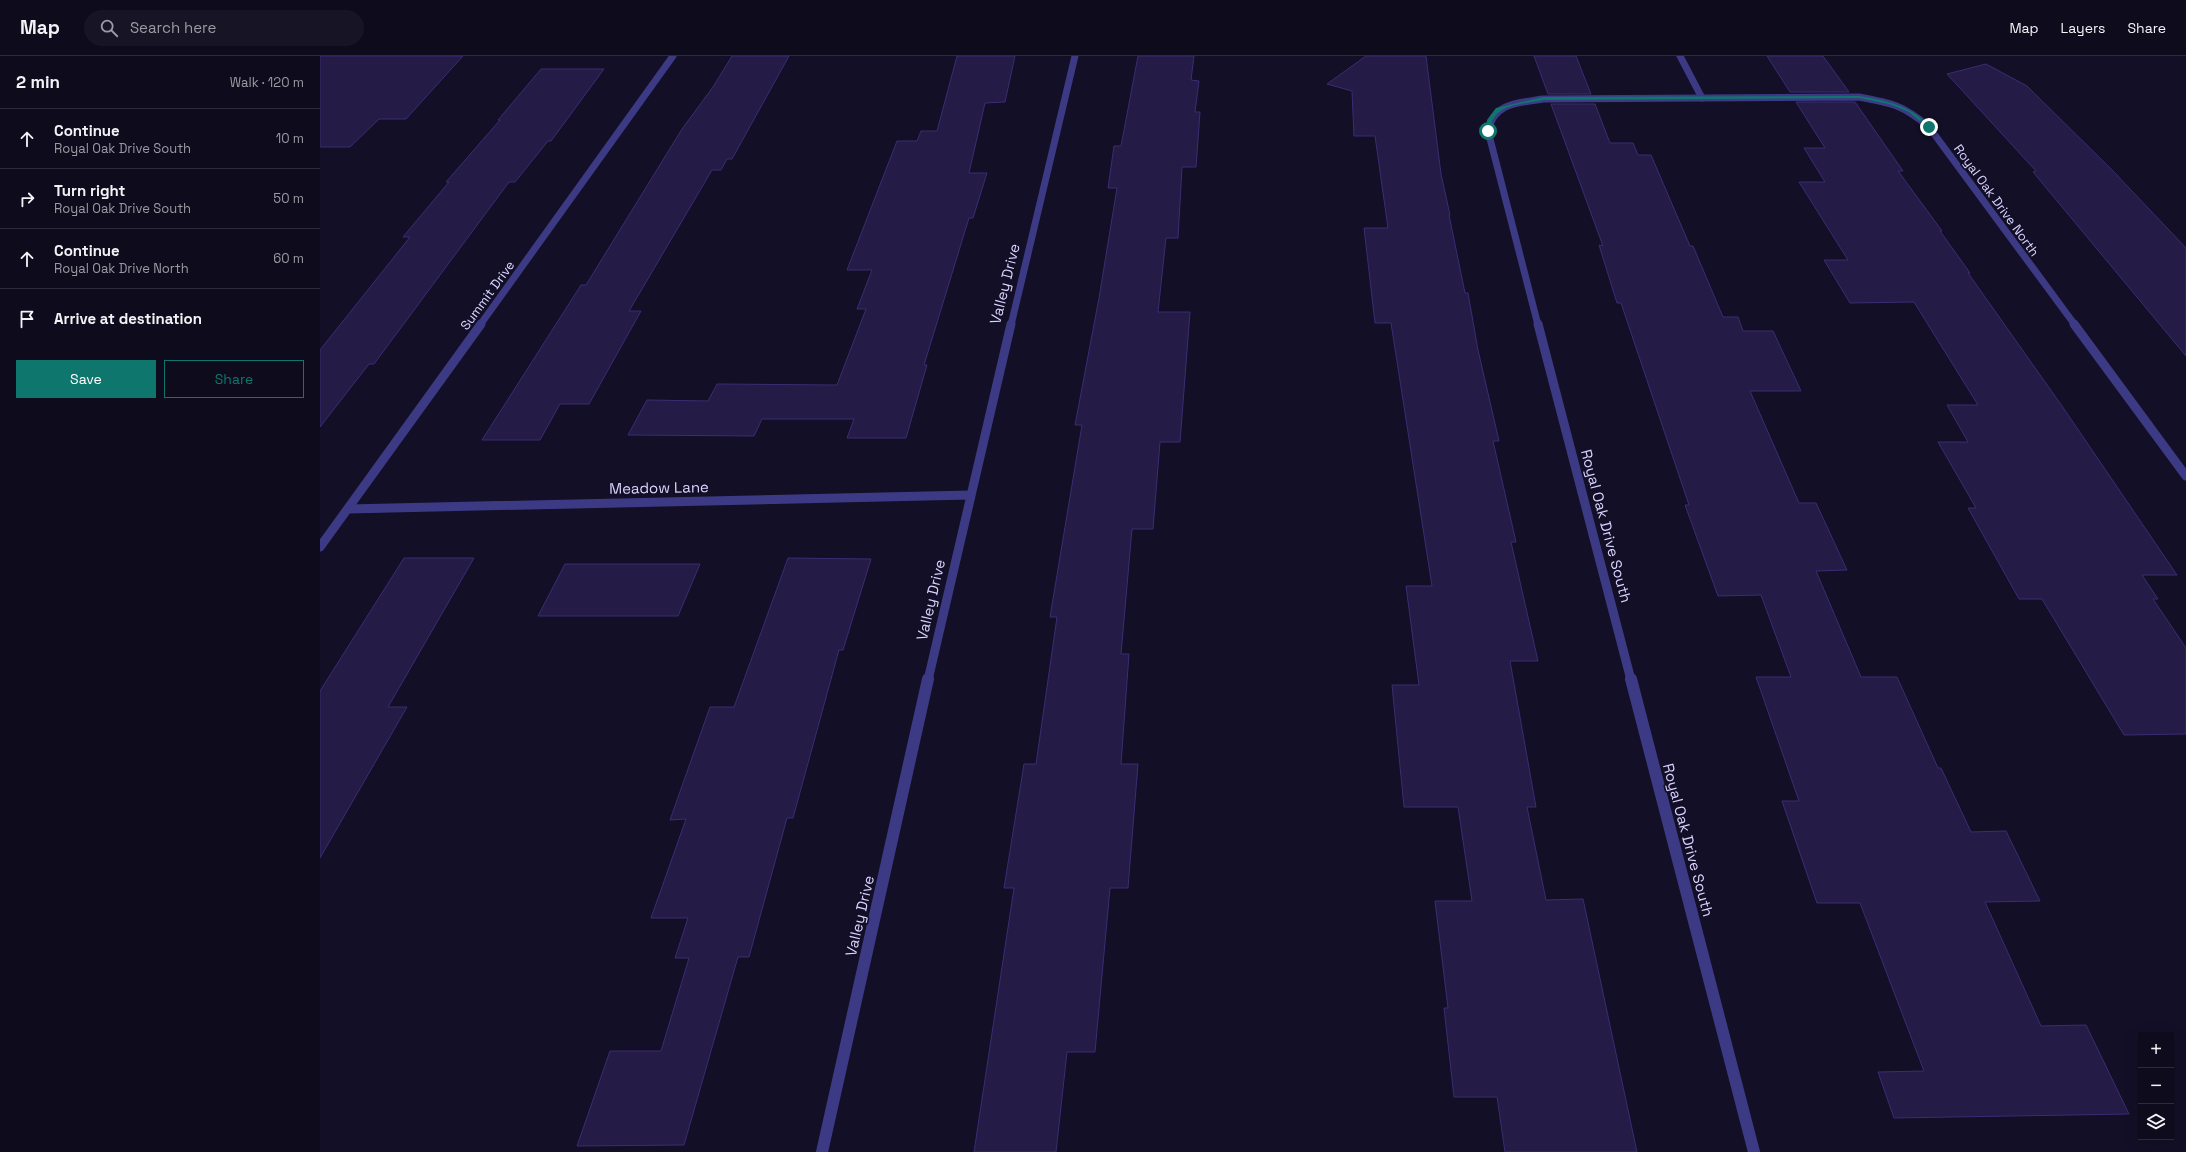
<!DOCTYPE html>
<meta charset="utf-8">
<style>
:root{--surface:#0e0b1c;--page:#171425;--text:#f1f3f6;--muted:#9b9ba3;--line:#2e2b3b;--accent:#0f766e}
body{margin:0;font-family:"Space Grotesk",sans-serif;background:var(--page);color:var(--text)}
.controls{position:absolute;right:12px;bottom:12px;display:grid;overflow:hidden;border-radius:0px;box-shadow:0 4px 16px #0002}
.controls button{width:36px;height:36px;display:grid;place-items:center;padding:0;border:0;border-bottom:1px solid var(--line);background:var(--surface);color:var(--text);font:20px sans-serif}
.stop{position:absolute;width:12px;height:12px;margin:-9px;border:3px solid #0f766e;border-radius:50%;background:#fff}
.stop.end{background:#0f766e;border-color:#fff;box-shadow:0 1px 4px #0008}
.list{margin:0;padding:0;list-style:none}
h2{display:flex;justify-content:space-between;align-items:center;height:52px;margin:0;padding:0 16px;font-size:17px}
h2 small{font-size:13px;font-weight:400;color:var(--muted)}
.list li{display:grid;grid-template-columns:26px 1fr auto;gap:12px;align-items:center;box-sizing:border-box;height:60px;padding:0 16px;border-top:1px solid var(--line)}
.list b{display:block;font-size:15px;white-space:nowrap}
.list p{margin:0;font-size:13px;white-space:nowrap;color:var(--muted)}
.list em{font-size:13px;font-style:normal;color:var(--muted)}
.actions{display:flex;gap:8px;padding:12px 16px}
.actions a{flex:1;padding:9px 0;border:1px solid var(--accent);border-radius:0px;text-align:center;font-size:14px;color:var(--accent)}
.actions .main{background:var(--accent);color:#fff}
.icon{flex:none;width:22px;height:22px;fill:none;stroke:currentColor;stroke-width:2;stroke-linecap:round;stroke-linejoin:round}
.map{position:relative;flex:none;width:1866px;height:1096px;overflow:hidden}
header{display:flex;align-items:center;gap:24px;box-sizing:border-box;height:56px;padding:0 20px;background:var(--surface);border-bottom:1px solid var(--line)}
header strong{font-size:19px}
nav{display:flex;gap:22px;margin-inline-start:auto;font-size:14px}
.search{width:280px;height:36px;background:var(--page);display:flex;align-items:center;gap:10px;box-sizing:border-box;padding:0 14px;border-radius:22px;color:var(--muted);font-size:15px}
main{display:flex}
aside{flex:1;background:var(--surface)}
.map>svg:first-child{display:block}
.building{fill:#241b47;stroke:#3b2d73}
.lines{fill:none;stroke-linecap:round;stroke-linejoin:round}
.street-far2{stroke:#3d3a85;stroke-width:7}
.street-far1{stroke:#3d3a85;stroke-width:9}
.street{stroke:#3d3a85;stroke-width:12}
.route{fill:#0f766e}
.labels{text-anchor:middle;stroke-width:3.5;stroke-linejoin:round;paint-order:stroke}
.far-street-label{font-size:13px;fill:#d9d4ff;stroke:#130f26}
.street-label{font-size:15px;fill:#d9d4ff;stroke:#130f26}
</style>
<header>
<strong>Map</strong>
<div class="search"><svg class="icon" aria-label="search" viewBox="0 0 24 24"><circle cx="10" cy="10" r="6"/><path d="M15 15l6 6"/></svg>Search here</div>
<nav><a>Map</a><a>Layers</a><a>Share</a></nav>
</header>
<main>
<aside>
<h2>2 min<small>Walk · 120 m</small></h2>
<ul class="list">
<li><svg class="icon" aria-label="ahead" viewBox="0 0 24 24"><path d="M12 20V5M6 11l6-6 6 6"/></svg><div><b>Continue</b><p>Royal Oak Drive South</p></div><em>10 m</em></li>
<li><svg class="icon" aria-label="right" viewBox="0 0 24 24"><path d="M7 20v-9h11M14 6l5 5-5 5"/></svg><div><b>Turn right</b><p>Royal Oak Drive South</p></div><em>50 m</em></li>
<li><svg class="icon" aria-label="ahead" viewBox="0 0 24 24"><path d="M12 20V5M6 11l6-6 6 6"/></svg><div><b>Continue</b><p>Royal Oak Drive North</p></div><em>60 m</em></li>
<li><svg class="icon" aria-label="arrive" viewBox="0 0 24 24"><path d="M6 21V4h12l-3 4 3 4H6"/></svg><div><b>Arrive at destination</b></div></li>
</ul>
<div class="actions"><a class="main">Save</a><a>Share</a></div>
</aside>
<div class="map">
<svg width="1866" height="1096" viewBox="0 0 1866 1096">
<rect width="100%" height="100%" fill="#130f26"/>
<g class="building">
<path d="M0,0H143L86,63H59L30,91H0Z"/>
<path d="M412,0H469L412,103H407L401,114H392L309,255H321L269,348H240L220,384H162L261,229H266L362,73L393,31Z"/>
<path d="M637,0H695L685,46L665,47L649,117H667L653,162H649L604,309H607L586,382H527L534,363H442L434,380L308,379L327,344L388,345L397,328L517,329L546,253H537L552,214H527L577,85H597L601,75H617Z"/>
<path d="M818,0H874L871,24L879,25L875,56H880L876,111H862L858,182H846L838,256H870L860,386H840L833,473H812L801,598H809L801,708H818L808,832H790L775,996H747L736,1096H654L694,832H684L704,708H716L737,561H730L762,369H755L779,242L797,132H788L794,90H801Z"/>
<path d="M1046,0H1106L1121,118L1130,159H1129L1145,237H1148L1158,294L1179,385H1173L1196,486H1191L1218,605H1190L1216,751H1207L1226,844L1263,843L1317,1096H1185L1177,1041H1134L1124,952H1128L1115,845H1152L1138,751H1084L1072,629H1099L1086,530H1112L1071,267H1055L1044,172H1068L1055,80H1034L1032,35L1007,28Z"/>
<path d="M1214,0H1256L1271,38H1228Z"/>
<path d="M1447,0H1503L1529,36H1470Z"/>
<path d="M1666,8L1707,30L1793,115L1866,192V300L1713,116L1716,115L1627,18Z"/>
<path d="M221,13H284L231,85H228L195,126H189L54,308H49L0,371V294L90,181H83L129,126H126L180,64H178Z"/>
<path d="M1476,46H1535L1583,115H1578L1622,175H1620L1650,217H1648L1742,350L1857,519H1822L1838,543H1833L1866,592V678L1804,679L1722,543H1699L1648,452H1656L1618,386H1648L1627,349H1658L1594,246L1530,247L1504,204H1528L1479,126H1505L1484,92H1505Z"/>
<path d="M1231,48H1275L1290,87H1313L1318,99H1331L1370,190H1373L1403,261H1418L1423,275H1453L1481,335H1430L1479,447H1496L1527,514L1496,515L1541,621H1577L1618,712H1621L1651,776L1686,775L1720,845L1665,846L1721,970L1766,969L1809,1058L1574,1062L1558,1016L1604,1015L1540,847H1497L1462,745H1479L1436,621H1471L1441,539L1398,540L1365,449H1369L1301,247H1297L1279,189L1283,190Z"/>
<path d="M84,502H154L68,651H87L0,802V635Z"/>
<path d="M468,502L551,503L523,594H519L473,762H467L429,901H418L364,1089L257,1090L290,995H341L369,902H355L368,862H331L366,763L350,764L390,651H414Z"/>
<path d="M245,508H380L358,560H218Z"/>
</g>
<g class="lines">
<g class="street-far2">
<path d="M1360,0L1382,42"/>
<path d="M160,269L353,0"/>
<path d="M691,269L755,0"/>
<path d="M1218,269L1168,75C1174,46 1199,47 1223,43L1539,41C1572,47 1583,49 1609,71L1755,269"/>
</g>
<g class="street-far1">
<path d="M1218,268L1311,624"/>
<path d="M1754,268L1866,420"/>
<path d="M28,453L650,439"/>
<path d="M0,491L161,268"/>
<path d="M608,624L691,268"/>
</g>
<g class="street">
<path d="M1311,623L1434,1096"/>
<path d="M502,1096L608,623"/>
</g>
</g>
<path class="route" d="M1539,40C1569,45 1589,49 1611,71L1608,72L1589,56L1569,48L1539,42L1223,44C1200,49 1172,47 1170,75H1166L1167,64L1176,52L1223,41Z"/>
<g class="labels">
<g class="far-street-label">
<text transform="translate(1677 144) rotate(54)" y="5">Royal Oak Drive North</text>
<text transform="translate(167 239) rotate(-54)" y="5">Summit Drive</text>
</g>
<g class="street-label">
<text transform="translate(685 228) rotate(-76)" y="5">Valley Drive</text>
<text transform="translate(339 432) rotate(-1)" y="5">Meadow Lane</text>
<text transform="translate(1286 470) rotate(75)" y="5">Royal Oak Drive South</text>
<text transform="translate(611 544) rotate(-77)" y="5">Valley Drive</text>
<text transform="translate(1368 784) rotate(75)" y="5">Royal Oak Drive South</text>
<text transform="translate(540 860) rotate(-77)" y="5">Valley Drive</text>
</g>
</g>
</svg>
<div class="controls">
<button>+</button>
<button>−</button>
<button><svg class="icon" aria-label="layers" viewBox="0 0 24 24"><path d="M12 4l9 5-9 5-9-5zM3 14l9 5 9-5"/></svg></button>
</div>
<div class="stop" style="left:1168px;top:75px"></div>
<div class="stop end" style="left:1609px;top:71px"></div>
</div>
</main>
